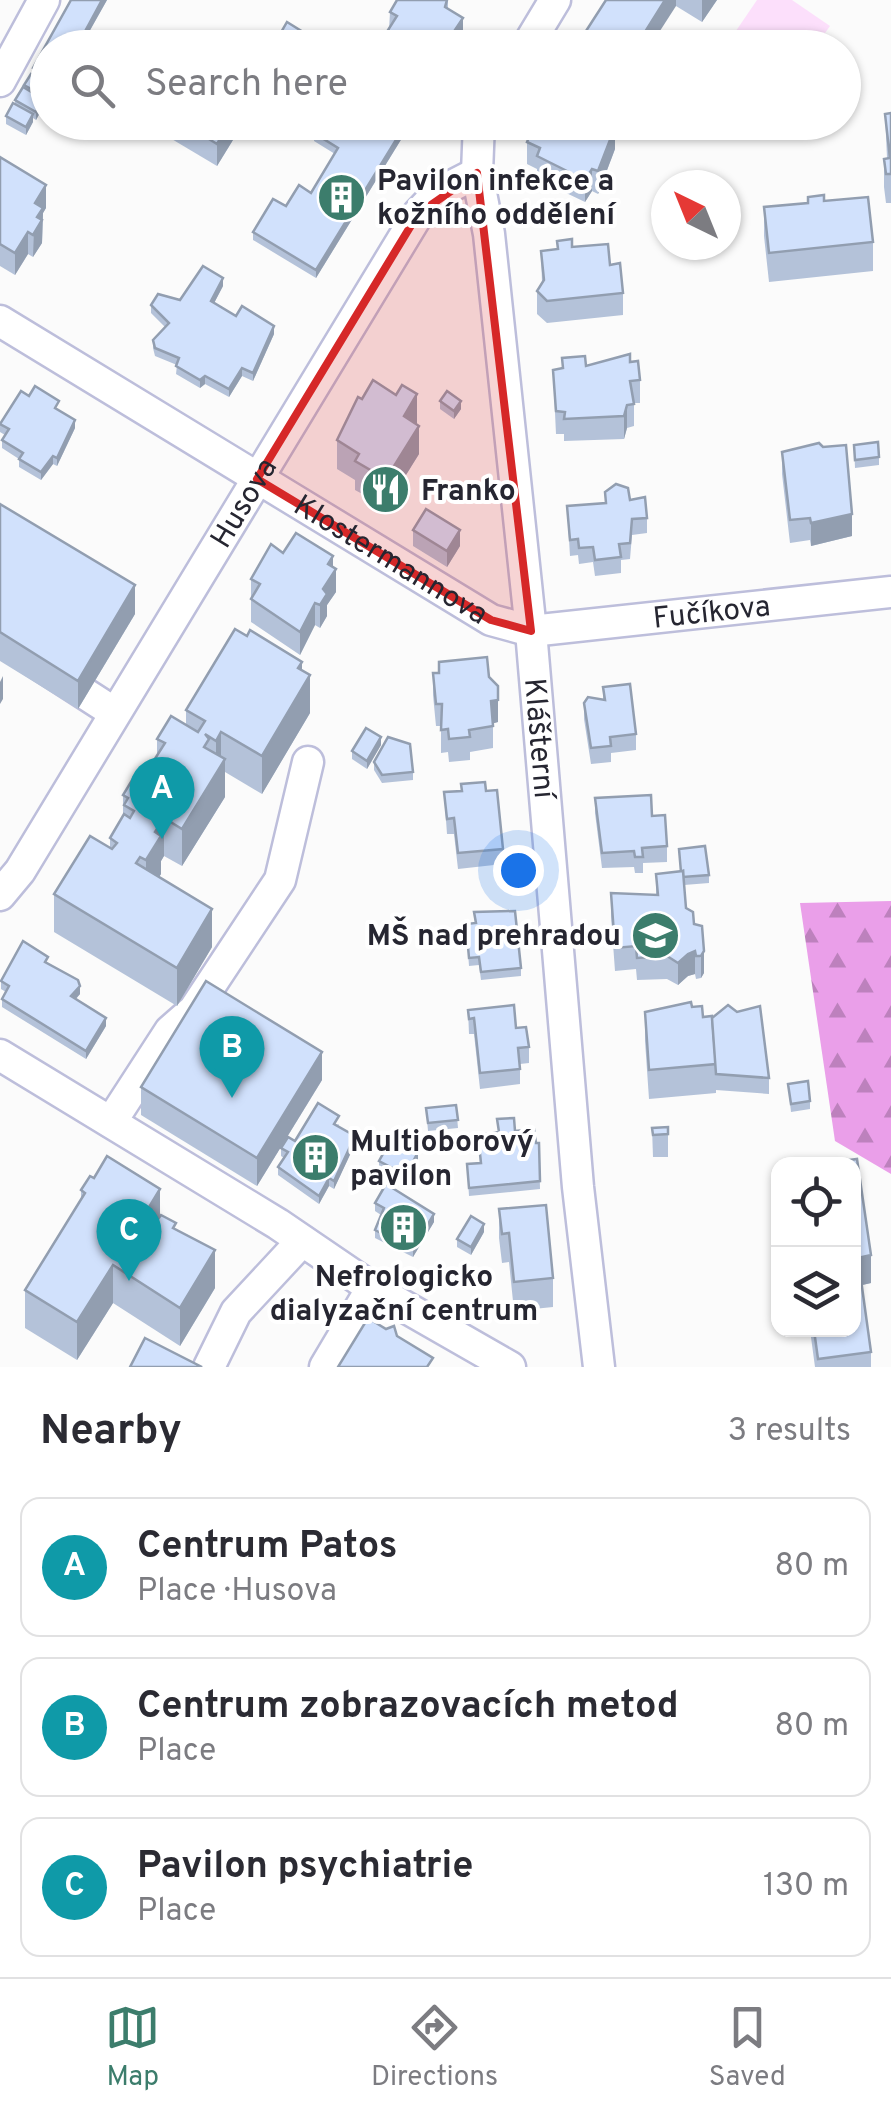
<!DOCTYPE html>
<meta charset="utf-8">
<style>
:root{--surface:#fff;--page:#f7f7f7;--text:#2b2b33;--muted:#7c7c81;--line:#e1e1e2;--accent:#3c7d6c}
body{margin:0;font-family:Overpass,sans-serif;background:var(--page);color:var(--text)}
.controls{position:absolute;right:30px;bottom:30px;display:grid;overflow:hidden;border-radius:20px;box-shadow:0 2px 8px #0004}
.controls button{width:90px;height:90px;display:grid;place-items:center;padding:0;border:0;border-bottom:2px solid var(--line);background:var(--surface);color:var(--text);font:50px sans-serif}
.compass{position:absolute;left:651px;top:170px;width:90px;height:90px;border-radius:50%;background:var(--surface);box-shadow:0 2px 8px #0004;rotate:317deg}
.you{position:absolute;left:518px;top:870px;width:35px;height:35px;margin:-25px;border:8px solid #fff;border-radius:50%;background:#1a73e8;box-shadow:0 0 0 15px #1a73e833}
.badge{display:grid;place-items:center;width:65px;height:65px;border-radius:50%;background:var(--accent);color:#fff;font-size:32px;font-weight:700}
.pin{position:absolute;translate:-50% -82px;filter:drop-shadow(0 2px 5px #0008)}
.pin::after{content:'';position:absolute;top:52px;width:35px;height:30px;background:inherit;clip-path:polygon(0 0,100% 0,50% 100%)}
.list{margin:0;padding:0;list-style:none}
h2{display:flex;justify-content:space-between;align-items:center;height:130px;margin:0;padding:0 40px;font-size:42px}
h2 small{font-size:32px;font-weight:400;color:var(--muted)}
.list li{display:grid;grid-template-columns:65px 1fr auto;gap:30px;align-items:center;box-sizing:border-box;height:140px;margin:0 20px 20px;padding:0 20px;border:2px solid var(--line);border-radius:20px}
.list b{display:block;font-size:38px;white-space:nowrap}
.list p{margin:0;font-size:32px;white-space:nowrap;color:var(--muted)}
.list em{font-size:32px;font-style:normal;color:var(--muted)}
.icon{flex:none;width:55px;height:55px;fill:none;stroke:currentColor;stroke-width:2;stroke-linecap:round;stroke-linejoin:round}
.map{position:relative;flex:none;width:891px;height:1367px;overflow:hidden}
.search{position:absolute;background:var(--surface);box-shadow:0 2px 8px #0004;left:30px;right:30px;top:30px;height:110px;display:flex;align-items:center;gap:25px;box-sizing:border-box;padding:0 35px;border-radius:55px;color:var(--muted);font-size:38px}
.sheet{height:610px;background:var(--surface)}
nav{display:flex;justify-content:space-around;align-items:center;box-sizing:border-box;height:140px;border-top:2px solid var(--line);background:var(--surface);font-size:28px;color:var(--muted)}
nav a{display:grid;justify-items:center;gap:5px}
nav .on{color:var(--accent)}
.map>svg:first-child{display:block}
.forest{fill:url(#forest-firs)}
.pitch{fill:#fcdffb}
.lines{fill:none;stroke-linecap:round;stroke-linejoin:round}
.minor-casing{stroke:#bdbedb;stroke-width:35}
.minor{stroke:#fff;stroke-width:30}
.wall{fill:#b4c2d9}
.shaded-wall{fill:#929eb0}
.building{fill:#d1e1fc;stroke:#929eb0;stroke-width:2.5}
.marked{fill:#d62828;fill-opacity:0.2;stroke:#d62828;stroke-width:8;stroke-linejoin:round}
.labels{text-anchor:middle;stroke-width:8;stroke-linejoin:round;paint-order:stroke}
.poi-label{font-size:30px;font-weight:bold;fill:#262631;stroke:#fff;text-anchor:start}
.street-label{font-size:30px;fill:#262631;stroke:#fff}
</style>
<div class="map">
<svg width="891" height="1367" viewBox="0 0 891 1367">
<defs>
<pattern id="forest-firs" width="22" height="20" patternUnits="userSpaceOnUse" patternTransform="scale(2.5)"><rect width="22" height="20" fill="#ea9fe9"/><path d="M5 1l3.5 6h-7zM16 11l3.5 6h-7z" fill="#bd81bd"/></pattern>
</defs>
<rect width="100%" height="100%" fill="#fbfbfb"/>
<path class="forest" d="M891,901V1174L835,1141L800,903Z"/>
<path class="pitch" d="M757,0H792L830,26L815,47H725Z"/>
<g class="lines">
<defs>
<g id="minor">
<path d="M526,48L555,0"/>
<path d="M0,81L44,0"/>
<path id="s1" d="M479,122L477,173L489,234L531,631L578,1187L599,1367"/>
<path id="s2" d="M0,321L491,620L531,631L891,592"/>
<path d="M0,639L115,713"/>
<path id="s3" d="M0,895L20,871L418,214L438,193L477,173"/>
<path d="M0,1055L278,1224L372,1288L510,1367"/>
<path d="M111,1122L170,1031L194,1010L280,880L308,762"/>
<path d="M209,1367L236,1312L302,1241"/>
<path d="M325,1367L372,1288"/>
</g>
</defs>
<use href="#minor" class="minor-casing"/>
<use href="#minor" class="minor"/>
</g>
<g class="wall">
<path d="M71,0H107L80,48H48V98L36,120L33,118V122L26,135L6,124V116L15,105V100L24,88V85L33,75V68Z"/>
<path d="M448,0V9L462,48H388L390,12Z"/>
<path d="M606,0H717L702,22L676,6Z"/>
<path d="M891,113V203H886L884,187V159L887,158L885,114Z"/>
<path d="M170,122H244L217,166L170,138Z"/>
<path d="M410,122V125L316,278L253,240V232L286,206L311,193L335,154L314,141V133Z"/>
<path d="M527,142L615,149L598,194L592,191L585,202L537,179V169L527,164Z"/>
<path d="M0,157L46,208L43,213L42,243L33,257L28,254L15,275L0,266Z"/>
<path d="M824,201L873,242V271L769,282L764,236V207Z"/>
<path d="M572,247L610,265L623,293V315L547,323L537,314V291L542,283L541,251Z"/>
<path d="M223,286L214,303L236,316L274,334L253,381L242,376L229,397L205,384L200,388L176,374L177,365L155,356L153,348V340L165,327L151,313V305L180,300Z"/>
<path d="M562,358L586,366L640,380V403H634V426L627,428L624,439L564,441V434H556L553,370L562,369Z"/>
<path d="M440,401L461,409L454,419L440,409Z"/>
<path d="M58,410L75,428L57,466L53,464L41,480L19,467V459L2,448V440L5,435L0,432V422Z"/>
<path d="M417,423L419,454L386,507L355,490V480L337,469V440Z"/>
<path d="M854,445L879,457V465L855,468Z"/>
<path d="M782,452L852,536L811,546L810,540L790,543L782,474Z"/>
<path d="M605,492L630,500L647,518V533L632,535L630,559L621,560V573L595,576L593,562L579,564L578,555L570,556L567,506L605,503Z"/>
<path d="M0,504L135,614L78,709L0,661Z"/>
<path d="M413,530L460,546L447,567L413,546Z"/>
<path d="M283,553L333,567L336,592L327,605V616L320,628L315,625L300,655L251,622V579Z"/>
<path d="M302,670L310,713L262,794L225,772V797L182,866L164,856L161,861V874L159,877L212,947L177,1006L54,932V894L110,848V838L123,817V795L144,776L157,755V739L186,725V710Z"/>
<path d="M433,673L489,677L498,722L493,723V748L470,752V760L449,762L448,752L441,753V726H436L433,695Z"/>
<path d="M603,687L636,734V750L611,753V762L591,764L584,719V703L603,700Z"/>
<path d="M381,745L367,769L352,759V751Z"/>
<path d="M374,762L413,772V780L382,783L374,770Z"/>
<path d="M486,791L503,849V864L458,869L454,834H447L444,792Z"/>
<path d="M595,798L652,816L667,846V862L643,863V873H635L634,867L602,868L595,813Z"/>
<path d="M656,874L709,875V883L684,885L686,908L694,924L704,973L701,978L696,979L695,974L688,976L678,985L667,979L637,980L636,969L615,971L611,916V893L656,895Z"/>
<path d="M474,912L521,968V976L481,980L479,965L469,966L466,924L475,923Z"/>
<path d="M48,964L80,994L76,999L106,1026L86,1059L2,1007V999L6,992L1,989V981Z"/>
<path d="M692,1007L769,1078V1094L716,1090V1093L649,1099L645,1041V1012Z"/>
<path d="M468,1010L516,1028L529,1047V1063L520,1064V1084L480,1089L474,1034H469Z"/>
<path d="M322,1080L257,1186L141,1115V1087Z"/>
<path d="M788,1084L810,1101V1109L791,1112Z"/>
<path d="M456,1105L458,1128L428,1131L426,1108Z"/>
<path d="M339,1124L338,1126L355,1144L334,1189L329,1186L319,1204L278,1175V1167L284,1158L281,1156V1148L295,1141Z"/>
<path d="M668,1127V1157H653L652,1128Z"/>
<path d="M515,1131L536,1143H539L540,1189L469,1196L467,1164L480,1163L479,1144Z"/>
<path d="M418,1160L406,1183L379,1169V1161Z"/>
<path d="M854,1164L871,1283L862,1285L871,1352V1367H815L810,1330H854Z"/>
<path d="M81,1190L160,1216L176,1230L215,1288L180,1346L113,1303L77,1360L25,1328V1290L81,1199Z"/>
<path d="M375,1203L434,1222L413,1257L375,1238V1230L381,1215L375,1211Z"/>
<path d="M499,1209L553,1278V1307L514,1311L509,1262L502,1263L499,1238Z"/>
<path d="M484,1232L471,1255L457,1247V1239Z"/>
</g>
<g class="shaded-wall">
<path d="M102,0H107L80,48H76Z"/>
<path d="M665,0H676V6L649,48H635Z"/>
<path d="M702,0H717L702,22Z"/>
<path d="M463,18V46L443,48Z"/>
<path d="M43,99V107L36,120V112Z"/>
<path d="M33,114V122L26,135V127Z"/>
<path d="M230,122H244L217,166V144Z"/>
<path d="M407,122H410V125L316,278V270Z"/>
<path d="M615,127V149L598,194V171Z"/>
<path d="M592,169V191L585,202V180Z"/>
<path d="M46,185V208L43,213L42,243L33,257L35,203Z"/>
<path d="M28,232V254L15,275V253Z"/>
<path d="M223,278V286L211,309V301Z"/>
<path d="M274,326V334L253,381V373Z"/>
<path d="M242,368V376L229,397V389Z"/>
<path d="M205,376V384L200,388V380Z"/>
<path d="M417,394V423L404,445V416Z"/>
<path d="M461,401V409L454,419V411Z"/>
<path d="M627,405V428L624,439V416Z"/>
<path d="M75,420V428L57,466V458Z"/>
<path d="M419,426V454L386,507V479Z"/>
<path d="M53,456V464L41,480V472Z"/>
<path d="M852,514V536L811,546V523Z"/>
<path d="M460,530V546L447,567V551Z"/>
<path d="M333,556V574L336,569V592L327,605V616L320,628V605L328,564Z"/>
<path d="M135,585V614L78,709V681Z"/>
<path d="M315,603V625L300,655V632Z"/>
<path d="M302,662V688L310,675V713L262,794V756L298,668Z"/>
<path d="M3,676V699L0,704V682Z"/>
<path d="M498,700V722L491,724V701Z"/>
<path d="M221,732V764L225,759V797L182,866V829L216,773V741Z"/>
<path d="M381,737V745L367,769V761Z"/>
<path d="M164,818V856L161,861V874L146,898V860L155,832Z"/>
<path d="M212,909V947L177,1006V968Z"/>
<path d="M695,951V974L688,976L678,985V963L688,954Z"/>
<path d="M704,951V973L701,978V956Z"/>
<path d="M80,986V994L71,1004V996Z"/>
<path d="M106,1018V1026L86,1059V1051Z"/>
<path d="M322,1052V1080L257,1186V1158Z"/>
<path d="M355,1136V1144L334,1189V1181Z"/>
<path d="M418,1152V1160L406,1183V1175Z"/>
<path d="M329,1178V1186L319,1204V1196Z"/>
<path d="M160,1189V1227L146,1212Z"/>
<path d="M434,1214V1222L413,1257V1249Z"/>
<path d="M484,1224V1232L471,1255V1247Z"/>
<path d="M215,1250V1288L180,1346V1308Z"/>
<path d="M871,1255V1283L858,1286V1258Z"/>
<path d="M113,1265V1303L77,1360V1322Z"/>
</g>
<g class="building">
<path d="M71,0H102L76,48H48V76L33,68Z"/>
<path d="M397,0H447L445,7L463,18L443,48H416L388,30L397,16L390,12Z"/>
<path d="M606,0H665L635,48H575Z"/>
<path d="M287,22L311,37L305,48H272Z"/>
<path d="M31,74L48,83V90L44,96L24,85Z"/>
<path d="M23,87L43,99L36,112L15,100Z"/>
<path d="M13,103L33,114L26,127L6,116Z"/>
<path d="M891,113V174H886L884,159L890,158L885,114Z"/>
<path d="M182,122H230L217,144Z"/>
<path d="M320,122H407L316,270L253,232L273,199L286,206L299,185L311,193L338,148L314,133Z"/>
<path d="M535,122H604L615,127L598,171L592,169L585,180L537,156L540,148L527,142Z"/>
<path d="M0,157L46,185L35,203L43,208L37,217L42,220L33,235L28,232L15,253L0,244Z"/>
<path d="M824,195V201L868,197L873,242L769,253L764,207L808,203V197Z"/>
<path d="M572,239V247L608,244L610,265L620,263L623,293L547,301L537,291L544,280L541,251L558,249L557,241Z"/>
<path d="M203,266L223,278L211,301L236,316L242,306L274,326L253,373L242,368L229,389L205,376L200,380L176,366L179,358L155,348L153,340L169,323L151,305L158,294L180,300Z"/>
<path d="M630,354V362L638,361L640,380L630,381L634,404L627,405L624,416L564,419L565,412L556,411L553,370L563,368L562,358L585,356L586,366Z"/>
<path d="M373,380L396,395L402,385L417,394L404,416L419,426L386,479L355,461L359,454L337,440L358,397L362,399Z"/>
<path d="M35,386L59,401L55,408L75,420L57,458L53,456L41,472L19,459L23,453L2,440L9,429L0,424L21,391L29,396Z"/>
<path d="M447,391L461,401L454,411L440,401Z"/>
<path d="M878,442L879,457L855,460L854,445Z"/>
<path d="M819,443L823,447L846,445L852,514L811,523L810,518L790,520L782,452Z"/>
<path d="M616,484L628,488L630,500L645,497L647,518L632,519L630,543L619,544L621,557L595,560L593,547L579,548L578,539L570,540L567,506L606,503L605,492Z"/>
<path d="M0,504L135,585L78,681L0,632Z"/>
<path d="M426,509L460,530L447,551L413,530Z"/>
<path d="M296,533L333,556L328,564L336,569L323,589L327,594L320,605L315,603L300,632L251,599L260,584L251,579L271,544L283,553Z"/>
<path d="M235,629L247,636L250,630L302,662L298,668L310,675L262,756L221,732L216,741L205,734L209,739L204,747L225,759L182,829L164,818L155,832L161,836L146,860L140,857L136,863L212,909L177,968L54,894L90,836L112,849L117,843L110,838L124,814L130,818L134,811L124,805L128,798L123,795L137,772L144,776L165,743L157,739L171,716L198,732L205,721L186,710Z"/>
<path d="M487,657L489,677L498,686V700L491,701L493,726L469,730L470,737L449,739L448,729L441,730L442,704H436L433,673H439V662Z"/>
<path d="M630,684L636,734L610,737L611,746L591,748L584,703L588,697L605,700L603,687Z"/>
<path d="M366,728L381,737L367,761L352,751Z"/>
<path d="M388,737L410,744L413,772L382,775L374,762Z"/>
<path d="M485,782L486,791L497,790L503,849L458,853L454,818L447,819L444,792L462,791L461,784Z"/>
<path d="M651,795L652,816L665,815L667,846L642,848L643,857H635L634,851L602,853L595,798Z"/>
<path d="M705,846L709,875L683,877V871L681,872L679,849Z"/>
<path d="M683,871L686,908L693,912L694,924L702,926L704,951L701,956H696L695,951L688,954L678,963L667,956L637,958L636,946L615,948L611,893L658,895L656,874Z"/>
<path d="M515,911L521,968L481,972L479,957L469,958L466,924L476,923L474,912Z"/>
<path d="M23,941L48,957L45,962L78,980L80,986L71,996L106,1018L86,1051L2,999L9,986L1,981Z"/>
<path d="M206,981L322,1052L257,1158L141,1087Z"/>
<path d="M691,1002L692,1007L702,1006L703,1017L712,1016L716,1064L649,1070L645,1012Z"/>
<path d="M514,1005L516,1028L526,1027L529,1047L518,1048L520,1069L480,1073L474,1018L469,1019L468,1010Z"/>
<path d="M728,1005L737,1012L760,1006L769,1078L716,1074L712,1018Z"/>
<path d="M808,1081L810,1101L791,1104L788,1084Z"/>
<path d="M318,1103L339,1116L334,1124L355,1136L334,1181L329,1178L319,1196L278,1167L288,1152L281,1148L288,1137L295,1141Z"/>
<path d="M456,1105L458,1120L428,1123L426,1108Z"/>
<path d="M514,1118L515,1131L534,1129L536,1143H539L540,1181L469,1188L467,1164L481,1163L479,1144L485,1143L484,1134L499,1132L497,1119Z"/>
<path d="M668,1127V1134L653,1135L652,1128Z"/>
<path d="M392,1138L418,1152L406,1175L379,1161Z"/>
<path d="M107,1156L160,1189L146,1212L158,1219L161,1215L176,1223L173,1228L215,1250L180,1308L113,1265L77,1322L25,1290L85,1193L81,1190L90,1176L94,1178Z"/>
<path d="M857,1159L871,1255L858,1258L871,1352L818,1359L814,1330H854V1164H821Z"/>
<path d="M386,1184L434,1214L413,1249L375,1230L384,1208L375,1203Z"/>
<path d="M546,1205L553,1278L514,1282L509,1233L502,1234L499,1209Z"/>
<path d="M471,1216L484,1224L471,1247L457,1239Z"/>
<path d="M368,1318L386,1329L394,1326L397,1336L433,1358L427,1367H338Z"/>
<path d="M145,1338L202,1367H130Z"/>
</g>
<path class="marked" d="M477,173L531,631L491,620L257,479L418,214Z"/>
<defs>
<symbol id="building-disc" viewBox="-11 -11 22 22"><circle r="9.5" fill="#3c7d6c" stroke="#fff"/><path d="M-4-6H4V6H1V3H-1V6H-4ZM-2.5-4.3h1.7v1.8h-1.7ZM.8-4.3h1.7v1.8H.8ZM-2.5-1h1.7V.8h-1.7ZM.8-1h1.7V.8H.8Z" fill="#fff"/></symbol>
<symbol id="restaurant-disc" viewBox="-11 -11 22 22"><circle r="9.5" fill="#3c7d6c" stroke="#fff"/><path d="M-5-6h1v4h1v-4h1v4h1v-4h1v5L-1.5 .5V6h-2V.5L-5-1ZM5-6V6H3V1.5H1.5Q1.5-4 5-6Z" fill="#fff"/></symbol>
<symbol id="school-disc" viewBox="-11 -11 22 22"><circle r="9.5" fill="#3c7d6c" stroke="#fff"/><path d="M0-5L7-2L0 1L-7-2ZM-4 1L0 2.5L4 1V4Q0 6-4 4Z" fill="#fff"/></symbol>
</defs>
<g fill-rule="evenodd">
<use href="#building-disc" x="314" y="170" width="55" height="55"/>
<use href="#restaurant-disc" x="358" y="462" width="55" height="55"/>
<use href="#school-disc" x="628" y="908" width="55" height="55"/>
<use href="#building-disc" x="288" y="1130" width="55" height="55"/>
<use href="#building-disc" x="376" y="1200" width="55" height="55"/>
</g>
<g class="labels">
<g class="poi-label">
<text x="377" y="190">Pavilon infekce a<tspan x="377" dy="34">kožního oddělení</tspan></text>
<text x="421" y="500">Franko</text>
<text x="621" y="945" text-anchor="end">MŠ nad prehradou</text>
<text x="350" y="1151">Multioborový<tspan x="350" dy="34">pavilon</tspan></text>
<text x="404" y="1286" text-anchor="middle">Nefrologicko<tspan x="404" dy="34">dialyzační centrum</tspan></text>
</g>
<g class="street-label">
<text dy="10" stroke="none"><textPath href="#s3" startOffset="462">Husova</textPath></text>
<text dy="10" stroke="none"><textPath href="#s2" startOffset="458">Klostermannova</textPath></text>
<text dy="10" stroke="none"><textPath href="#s2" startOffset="798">Fučíkova</textPath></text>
<text dy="10" stroke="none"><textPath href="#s1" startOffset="620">Klášterní</textPath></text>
</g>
</g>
</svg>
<div class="controls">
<button><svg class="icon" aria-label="locate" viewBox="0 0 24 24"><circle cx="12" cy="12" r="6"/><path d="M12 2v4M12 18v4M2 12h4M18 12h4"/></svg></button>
<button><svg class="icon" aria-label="layers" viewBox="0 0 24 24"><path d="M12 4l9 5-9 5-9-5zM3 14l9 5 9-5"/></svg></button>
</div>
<svg class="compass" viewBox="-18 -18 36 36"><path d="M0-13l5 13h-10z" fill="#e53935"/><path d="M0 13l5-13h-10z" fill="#7c7c81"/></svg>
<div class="you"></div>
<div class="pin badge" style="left:162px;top:839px;background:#0f9aa8">A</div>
<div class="pin badge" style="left:232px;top:1098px;background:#0f9aa8">B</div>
<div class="pin badge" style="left:129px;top:1281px;background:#0f9aa8">C</div>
<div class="search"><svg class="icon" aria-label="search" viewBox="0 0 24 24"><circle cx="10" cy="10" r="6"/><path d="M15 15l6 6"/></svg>Search here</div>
</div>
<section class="sheet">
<h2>Nearby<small>3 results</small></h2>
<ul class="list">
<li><span class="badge" style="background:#0f9aa8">A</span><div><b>Centrum Patos</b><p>Place · Husova</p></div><em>80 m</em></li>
<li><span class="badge" style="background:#0f9aa8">B</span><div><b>Centrum zobrazovacích metod</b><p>Place</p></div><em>80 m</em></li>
<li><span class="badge" style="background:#0f9aa8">C</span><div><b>Pavilon psychiatrie</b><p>Place</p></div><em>130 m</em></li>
</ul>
</section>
<nav>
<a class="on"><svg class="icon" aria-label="map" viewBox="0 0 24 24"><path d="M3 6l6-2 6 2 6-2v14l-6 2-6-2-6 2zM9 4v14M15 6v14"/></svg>Map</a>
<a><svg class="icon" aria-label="directions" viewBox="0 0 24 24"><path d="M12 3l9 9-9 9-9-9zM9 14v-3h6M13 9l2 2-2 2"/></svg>Directions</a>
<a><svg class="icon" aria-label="saved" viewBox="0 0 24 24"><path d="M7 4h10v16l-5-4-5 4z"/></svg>Saved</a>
</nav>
